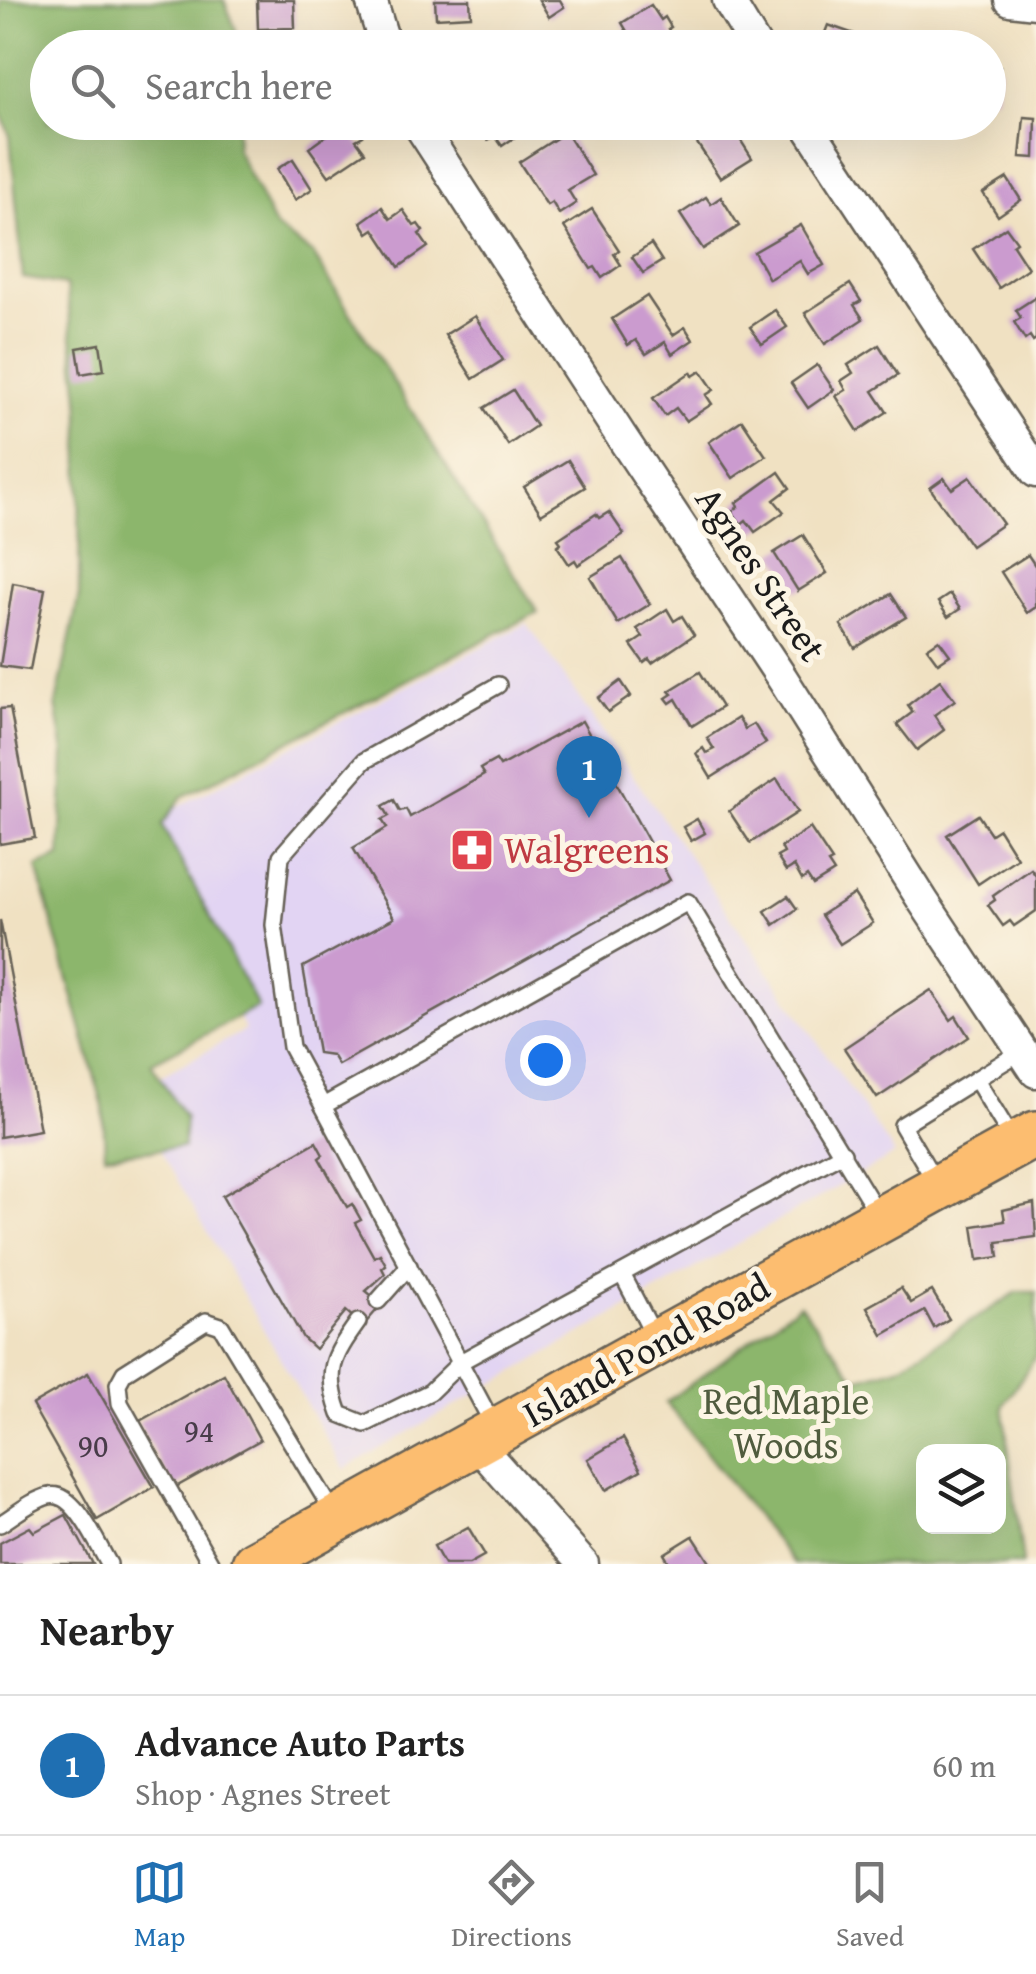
<!DOCTYPE html>
<meta charset="utf-8">
<style>
:root{--surface:#fff;--page:#f2f2f2;--text:#222;--muted:#767676;--line:#e0e0e0;--accent:#1f6fb2}
body{margin:0;font-family:"Gentium Book Plus",serif;background:var(--page);color:var(--text)}
.controls{position:absolute;right:30px;bottom:30px;display:grid;overflow:hidden;border-radius:20px;box-shadow:0 10px 40px #0002}
.controls button{width:90px;height:90px;display:grid;place-items:center;padding:0;border:0;border-bottom:2px solid var(--line);background:var(--surface);color:var(--text);font:50px sans-serif}
.you{position:absolute;left:545px;top:1060px;width:35px;height:35px;margin:-25px;border:8px solid #fff;border-radius:50%;background:#1a73e8;box-shadow:0 0 0 15px #1a73e833}
.badge{display:grid;place-items:center;width:65px;height:65px;border-radius:50%;background:var(--accent);color:#fff;font-size:32px;font-weight:700}
.pin{position:absolute;translate:-50% -82px;filter:drop-shadow(0 2px 5px #0008)}
.pin::after{content:'';position:absolute;top:52px;width:35px;height:30px;background:inherit;clip-path:polygon(0 0,100% 0,50% 100%)}
.list{margin:0;padding:0;list-style:none}
h2{display:flex;justify-content:space-between;align-items:center;height:130px;margin:0;padding:0 40px;font-size:42px}
h2 small{font-size:32px;font-weight:400;color:var(--muted)}
.list li{display:grid;grid-template-columns:65px 1fr auto;gap:30px;align-items:center;box-sizing:border-box;height:140px;padding:0 40px;border-top:2px solid var(--line)}
.list b{display:block;font-size:38px;white-space:nowrap}
.list p{margin:0;font-size:32px;white-space:nowrap;color:var(--muted)}
.list em{font-size:32px;font-style:normal;color:var(--muted)}
.icon{flex:none;width:55px;height:55px;fill:none;stroke:currentColor;stroke-width:2;stroke-linecap:round;stroke-linejoin:round}
.map{position:relative;flex:none;width:1036px;height:1564px;overflow:hidden}
.search{position:absolute;background:var(--surface);box-shadow:0 10px 40px #0002;left:30px;right:30px;top:30px;height:110px;display:flex;align-items:center;gap:25px;box-sizing:border-box;padding:0 35px;border-radius:55px;color:var(--muted);font-size:38px}
.sheet{height:270px;background:var(--surface)}
nav{display:flex;justify-content:space-around;align-items:center;box-sizing:border-box;height:140px;border-top:2px solid var(--line);background:var(--surface);font-size:28px;color:var(--muted)}
nav a{display:grid;justify-items:center;gap:5px}
nav .on{color:var(--accent)}
.map>svg:first-child{display:block}
.built{fill:#e2d4f3}
.forest{fill:#8cb66c;stroke:#546944;stroke-width:2.5;fill-rule:evenodd}
.building{fill:#cb9bcf}
.lines{fill:none;stroke-linecap:round;stroke-linejoin:round}
.lane-casing{stroke:#666156;stroke-width:20}
.street-casing{stroke:#666156;stroke-width:35}
.primary-casing{stroke:#666156;stroke-width:50}
.lane{stroke:#fff;stroke-width:15}
.street{stroke:#fff;stroke-width:30}
.primary{stroke:#fcbd6f;stroke-width:45}
.labels{text-anchor:middle;stroke-width:10;stroke-linejoin:round;paint-order:stroke}
.number-label{font-size:32px;fill:#483c49}
.street-label{font-size:38px;fill:#1c1c1c;stroke:#fcf5e5}
.health-label{font-size:38px;fill:#be3a42;stroke:#fcf5e5;text-anchor:start}
.park-label{font-size:38px;fill:#505c3e;stroke:#fcf5e5}
</style>
<div class="map">
<svg width="1036" height="1564" viewBox="0 0 1036 1564">
<rect width="100%" height="100%" fill="#fcf5e5"/>
<filter id="ink" filterUnits="userSpaceOnUse"><feTurbulence type="fractalNoise" baseFrequency=".01" numOctaves="2"/><feDisplacementMap in="SourceGraphic" scale="20" xChannelSelector="R" yChannelSelector="G"/><feConvolveMatrix kernelMatrix="1 2 1 2 8 2 1 2 1" color-interpolation-filters="sRGB"/></filter>
<filter id="wash" filterUnits="userSpaceOnUse"><feTurbulence type="fractalNoise" baseFrequency=".0048" numOctaves="4" result="noise"/><feDisplacementMap in="SourceGraphic" scale="40" xChannelSelector="R" yChannelSelector="G"/><feGaussianBlur stdDeviation="2.25" result="paint"/><feColorMatrix in="noise" values="0 0 0 0 0 0 0 0 0 0 0 0 0 0 0 0 0 1.4 0 .05"/><feComposite in="paint" operator="in"/></filter>
<g filter="url(#wash)">
<rect width="100%" height="100%" fill="#f0e1c2"/>
<path class="built" d="M527,623L895,1154L344,1469L128,1094L245,1030L152,820Z"/>
<g class="forest">
<path d="M0,0H224L236,30V47L48,48V122L238,123L236,148L275,227L313,254L538,612L182,797L162,825L258,1007L151,1063L185,1118L183,1147L105,1155L103,1107L37,867L60,857L64,753L56,704L79,595L80,405L66,285L23,278L10,136L0,111Z"/>
<path d="M1017,1292H1036V1356L1003,1406L1023,1564H794L666,1402L800,1304L856,1379L899,1367ZM924,1452H998V1526H924Z"/>
</g>
<g id="blocks">
<g class="building">
<path d="M257,0H294L295,28L258,29Z"/>
<path d="M435,0H470L471,16L436,18Z"/>
<path d="M539,0H560L564,7L549,17Z"/>
<path d="M651,5L661,20L665,17L671,27L668,29L676,43L669,48H630L626,41L631,38L622,23Z"/>
<path d="M828,25L892,47V48H819Z"/>
<path d="M501,31L511,48H477Z"/>
<path d="M988,65L1000,67L995,98L988,97Z"/>
<path d="M1024,117L1036,118L1035,158L1020,157Z"/>
<path d="M334,122H354L363,136L356,140L365,152L329,176L309,148L334,130L330,125Z"/>
<path d="M477,122H537L502,146L495,136L488,140Z"/>
<path d="M716,122H729L752,158L720,178L693,137Z"/>
<path d="M566,132L593,175L568,190L576,203L559,214L552,202L547,205L519,162Z"/>
<path d="M293,159L312,189L295,200L277,169Z"/>
<path d="M1007,178L1021,200L998,216L983,193Z"/>
<path d="M706,197L711,204L721,197L739,226L703,249L680,214Z"/>
<path d="M382,207L390,219L403,210L414,226L418,224L423,231L419,234L428,247L399,267L374,229L368,233L361,222Z"/>
<path d="M592,209L619,250L614,254L621,265L602,278L595,267L591,269L564,227Z"/>
<path d="M801,225L824,265L808,274L800,261L769,279L754,252Z"/>
<path d="M1006,227L1017,242L1013,245L1028,268L999,288L973,249Z"/>
<path d="M651,244L662,261L643,273L632,257Z"/>
<path d="M850,284L861,301L854,305L863,319L825,344L805,313Z"/>
<path d="M647,296L673,335L685,327L693,340L672,354L665,342L646,354L636,340L628,345L612,319Z"/>
<path d="M1036,297V339L1033,341L1030,336L1025,340L1014,322L1021,318L1016,310Z"/>
<path d="M775,310L787,327L762,344L750,327Z"/>
<path d="M475,316L503,360L473,379L445,335Z"/>
<path d="M100,344L104,370L81,374L77,348Z"/>
<path d="M879,345L898,375L873,391L887,412L858,431L836,396L846,390L841,381L853,373L848,365Z"/>
<path d="M817,365L834,390L808,408L791,383Z"/>
<path d="M701,371L714,390L706,395L712,404L686,421L676,408L665,416L653,398L691,372L693,376Z"/>
<path d="M513,390L536,426L508,445L484,408Z"/>
<path d="M742,420L766,456L733,478L709,442Z"/>
<path d="M568,460L585,487L541,514L524,487Z"/>
<path d="M779,472L790,488L774,500L784,512L755,532L746,520L741,524L732,511L738,507L736,503Z"/>
<path d="M970,477L1003,524L971,546L930,488L944,478L952,489Z"/>
<path d="M609,512L624,534L578,565L575,560L569,564L557,546L561,543L558,539L596,514L599,518Z"/>
<path d="M803,535L827,573L798,591L774,553Z"/>
<path d="M1028,555L1036,567V607L1027,613L1001,572Z"/>
<path d="M622,558L650,604L618,624L590,577Z"/>
<path d="M13,583L45,589L30,670L0,666Z"/>
<path d="M891,594L906,617L855,648L841,625Z"/>
<path d="M950,594L960,609L948,617L938,602Z"/>
<path d="M667,609L674,621L682,616L694,635L652,663L649,659L644,663L631,645L643,637L637,629Z"/>
<path d="M939,640L950,655L938,663L927,648Z"/>
<path d="M700,672L722,707L692,726L676,699L670,703L666,698L672,694L669,691Z"/>
<path d="M940,680L955,700L934,715L944,730L917,750L897,724L913,712L908,705Z"/>
<path d="M621,681L631,696L608,712L598,698Z"/>
<path d="M10,708L35,838L0,844V709Z"/>
<path d="M738,718L745,729L754,724L766,743L711,778L696,753L703,748L706,753L714,749L707,738Z"/>
<path d="M582,721L670,880L338,1065L332,1055L318,1053L303,967L394,918L353,848L387,828L382,820L389,816L383,806L394,800L400,811L406,809L410,817L484,775L480,769L496,760L500,766Z"/>
<path d="M777,779L798,812L750,843L729,811Z"/>
<path d="M978,815L991,834L999,829L1017,858L978,884L947,835Z"/>
<path d="M697,819L705,833L691,841L683,827Z"/>
<path d="M810,828L832,861L828,863L834,872L813,885L807,876L802,880L794,866L786,871L777,857L784,853L781,847Z"/>
<path d="M1031,869L1036,876V911L1014,926L1010,921L1003,926L988,905L995,900L993,896Z"/>
<path d="M854,894L873,923L840,944L821,915Z"/>
<path d="M788,896L797,909L774,925L765,911Z"/>
<path d="M0,920L40,1130L0,1137Z"/>
<path d="M931,990L951,1020L956,1016L969,1037L877,1098L844,1048Z"/>
<path d="M316,1142L323,1155L319,1158L347,1207L352,1204L361,1220L355,1223L374,1257L380,1254L386,1265L382,1268L385,1274L366,1291L382,1304L363,1326L346,1311L315,1349L303,1338L222,1196Z"/>
<path d="M1034,1203L1036,1237L997,1242L999,1257L978,1260L973,1226L1005,1221L1003,1210Z"/>
<path d="M901,1288L911,1303L932,1291L949,1319L934,1328L925,1311L883,1335L867,1307Z"/>
<path d="M88,1373L154,1487L97,1520L32,1405Z"/>
<path d="M224,1374L260,1440L174,1488L138,1422Z"/>
<path d="M623,1438L641,1470L606,1490L588,1459Z"/>
<path d="M66,1515L93,1564H0V1543L30,1527L34,1532Z"/>
<path d="M468,1527L485,1555L469,1564H444L434,1546Z"/>
<path d="M693,1536L711,1564H670L664,1554Z"/>
</g>
</g>
</g>
<g filter="url(#ink)">
<use href="#blocks" fill-opacity="0" stroke="#666156" stroke-width="2.5"/>
<g class="lines">
<defs>
<g id="lane">
<path d="M976,1079L1022,1051"/>
<path d="M323,1106L291,1047L274,925L281,856L364,761L498,685"/>
<path d="M936,1183L902,1125L976,1079L1014,1142"/>
<path d="M622,1274L655,1337"/>
<path d="M378,1301L409,1266"/>
<path d="M358,1322C333,1357 324,1371 340,1414L365,1424L430,1392L462,1361L843,1153"/>
<path d="M495,1428L323,1106L688,902L880,1217"/>
<path d="M0,1524C15,1515 32,1500 49,1496C74,1489 98,1546 109,1564"/>
<path d="M211,1564L120,1403L118,1384L124,1373L206,1321L221,1326L335,1515"/>
</g>
<g id="street">
<path d="M371,0L386,48"/>
<path d="M728,0L757,48"/>
<path d="M1010,0L1036,3"/>
<path d="M417,122L621,436L782,678L923,901L1036,1072"/>
<path d="M805,122L1036,472"/>
<path d="M476,1443L583,1564"/>
</g>
<path id="primary" d="M255,1564L1036,1134"/>
</defs>
<use href="#lane" class="lane-casing"/>
<use href="#street" class="street-casing"/>
<use href="#primary" class="primary-casing"/>
<use href="#lane" class="lane"/>
<use href="#street" class="street"/>
<use href="#primary" class="primary"/>
</g>
</g>
<defs>
<symbol id="pharmacy-square" viewBox="-11 -11 22 22"><rect x="-9" y="-9" width="18" height="18" rx="4" fill="#e0444e" stroke="#fcf5e5"/><path d="M-2-6h4v4h4v4h-4v4h-4v-4h-4v-4h4Z" fill="#fff"/></symbol>
</defs>
<g fill-rule="evenodd">
<use href="#pharmacy-square" x="447" y="825" width="50" height="50"/>
</g>
<g class="labels">
<g class="number-label">
<text x="199" y="1442">94</text>
<text x="93" y="1457">90</text>
</g>
<g class="street-label">
<text transform="translate(761 574) rotate(56)" y="13">Agnes Street</text>
<text transform="translate(646 1350) rotate(-29)" y="13">Island Pond Road</text>
</g>
<g class="health-label">
<text x="504" y="863">Walgreens</text>
</g>
<g class="park-label">
<text x="786" y="1414">Red Maple<tspan x="786" dy="44">Woods</tspan></text>
</g>
</g>
</svg>
<div class="controls">
<button><svg class="icon" aria-label="layers" viewBox="0 0 24 24"><path d="M12 4l9 5-9 5-9-5zM3 14l9 5 9-5"/></svg></button>
</div>
<div class="you"></div>
<div class="pin badge" style="left:589px;top:818px">1</div>
<div class="search"><svg class="icon" aria-label="search" viewBox="0 0 24 24"><circle cx="10" cy="10" r="6"/><path d="M15 15l6 6"/></svg>Search here</div>
</div>
<section class="sheet">
<h2>Nearby<small></small></h2>
<ul class="list">
<li><span class="badge">1</span><div><b>Advance Auto Parts</b><p>Shop · Agnes Street</p></div><em>60 m</em></li>
</ul>
</section>
<nav>
<a class="on"><svg class="icon" aria-label="map" viewBox="0 0 24 24"><path d="M3 6l6-2 6 2 6-2v14l-6 2-6-2-6 2zM9 4v14M15 6v14"/></svg>Map</a>
<a><svg class="icon" aria-label="directions" viewBox="0 0 24 24"><path d="M12 3l9 9-9 9-9-9zM9 14v-3h6M13 9l2 2-2 2"/></svg>Directions</a>
<a><svg class="icon" aria-label="saved" viewBox="0 0 24 24"><path d="M7 4h10v16l-5-4-5 4z"/></svg>Saved</a>
</nav>
